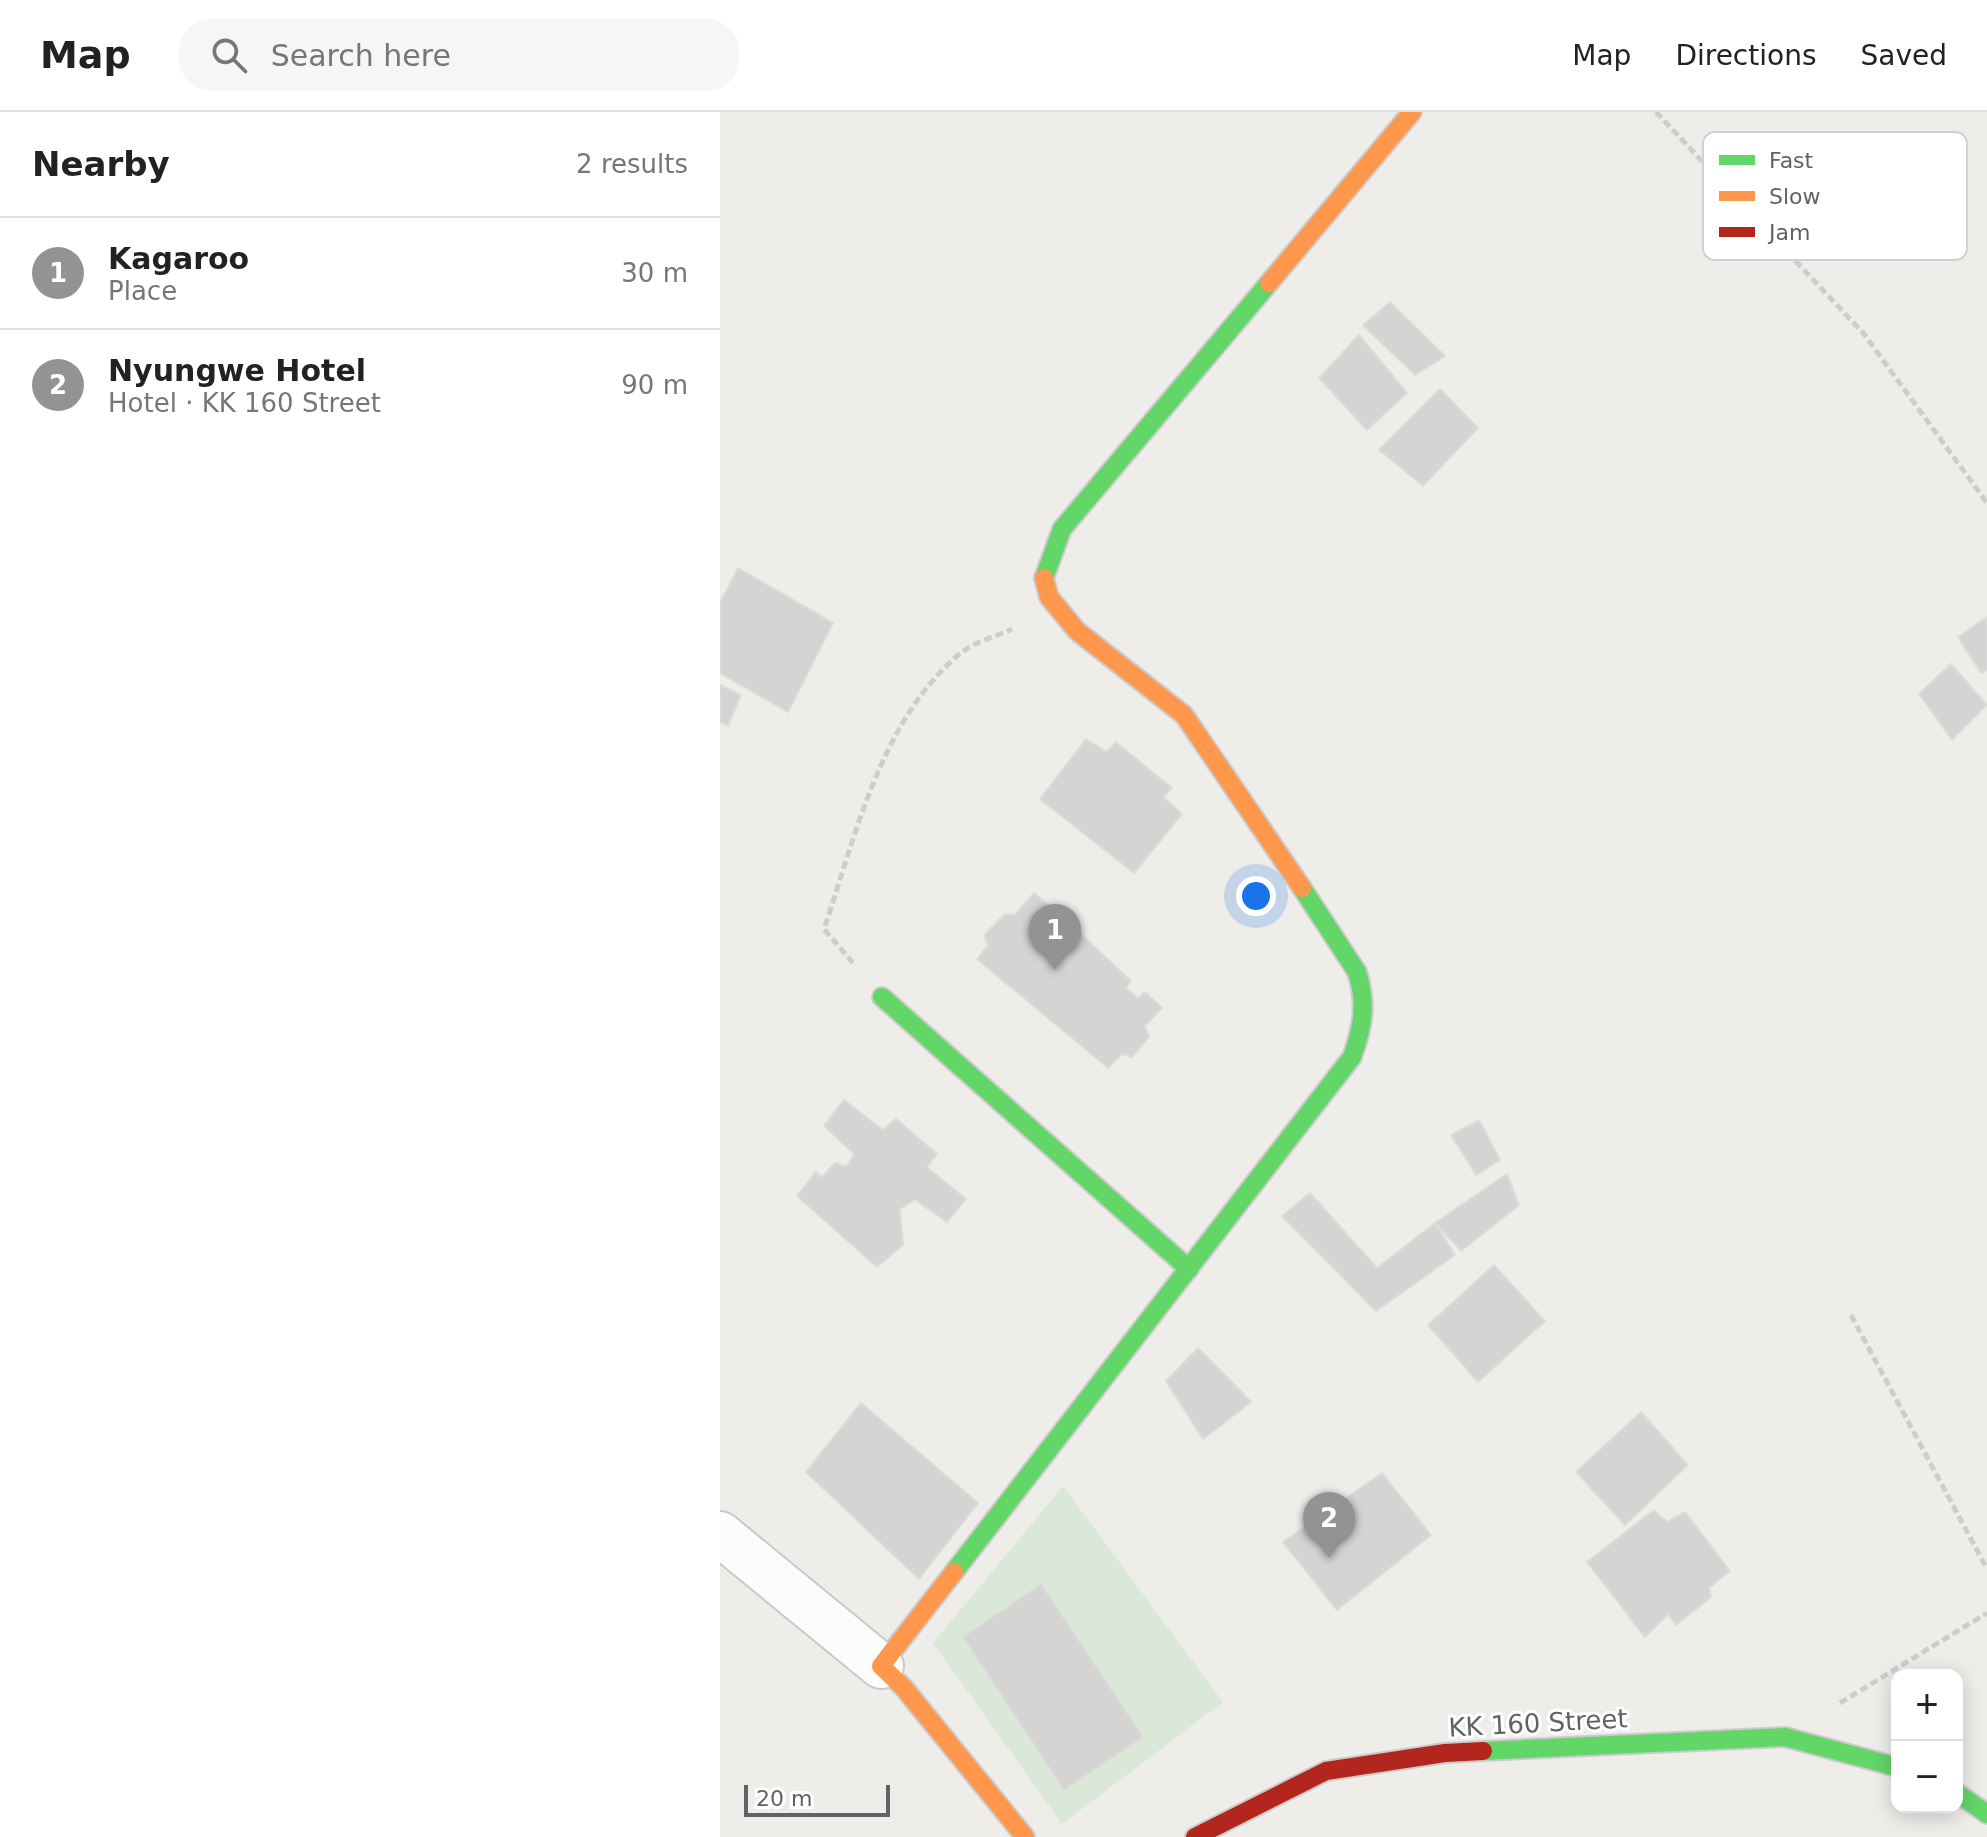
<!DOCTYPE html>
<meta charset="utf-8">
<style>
:root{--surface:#fff;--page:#f6f6f6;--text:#222;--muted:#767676;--line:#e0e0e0;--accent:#919395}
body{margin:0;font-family:"DejaVu Sans",sans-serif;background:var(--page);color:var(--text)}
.controls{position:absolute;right:24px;bottom:24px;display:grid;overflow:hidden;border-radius:16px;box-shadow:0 4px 20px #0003}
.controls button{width:72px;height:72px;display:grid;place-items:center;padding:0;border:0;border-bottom:2px solid var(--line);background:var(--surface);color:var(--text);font:40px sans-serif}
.scale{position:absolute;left:24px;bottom:20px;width:146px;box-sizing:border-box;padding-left:8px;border:4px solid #5f6367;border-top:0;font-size:22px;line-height:28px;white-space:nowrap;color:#5f6367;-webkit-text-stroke:6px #fff;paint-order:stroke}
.you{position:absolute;left:536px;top:784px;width:28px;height:28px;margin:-20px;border:6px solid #fff;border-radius:50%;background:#1a73e8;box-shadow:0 0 0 12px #1a73e833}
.badge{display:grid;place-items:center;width:52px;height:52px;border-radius:50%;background:var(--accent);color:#fff;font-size:26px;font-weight:700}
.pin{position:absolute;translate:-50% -66px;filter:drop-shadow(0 2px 4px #0008)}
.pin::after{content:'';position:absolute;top:42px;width:28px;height:24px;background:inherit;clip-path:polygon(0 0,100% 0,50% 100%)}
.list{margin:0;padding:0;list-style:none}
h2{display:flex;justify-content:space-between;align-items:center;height:104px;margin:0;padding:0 32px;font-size:34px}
h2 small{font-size:26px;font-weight:400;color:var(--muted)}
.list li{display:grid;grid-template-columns:52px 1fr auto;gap:24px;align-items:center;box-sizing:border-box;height:112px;padding:0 32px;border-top:2px solid var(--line)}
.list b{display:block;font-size:30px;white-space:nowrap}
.list p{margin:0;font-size:26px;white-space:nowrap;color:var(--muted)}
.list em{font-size:26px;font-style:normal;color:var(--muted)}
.icon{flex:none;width:44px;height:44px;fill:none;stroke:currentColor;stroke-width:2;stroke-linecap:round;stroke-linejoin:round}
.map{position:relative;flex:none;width:1267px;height:1725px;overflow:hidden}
header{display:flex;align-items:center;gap:48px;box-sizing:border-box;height:112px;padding:0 40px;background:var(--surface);border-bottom:2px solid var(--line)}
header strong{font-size:38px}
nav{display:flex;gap:44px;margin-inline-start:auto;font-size:28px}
.search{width:560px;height:72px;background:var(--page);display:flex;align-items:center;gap:20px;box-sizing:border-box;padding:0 28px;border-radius:32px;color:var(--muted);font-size:30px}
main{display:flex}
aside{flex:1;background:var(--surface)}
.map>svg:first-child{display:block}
.green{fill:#dae9d7}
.building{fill:#d5d4d3;stroke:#dedcda;stroke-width:2}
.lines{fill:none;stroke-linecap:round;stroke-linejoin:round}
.street-casing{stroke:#c9c9c9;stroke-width:48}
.fast-casing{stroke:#cbcbcb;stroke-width:22}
.slow-casing{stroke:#cbcbcb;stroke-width:22}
.jam-casing{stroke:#cbcbcb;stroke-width:22}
.path{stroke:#cacfcc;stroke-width:5;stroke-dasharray:8 4;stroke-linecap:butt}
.street{stroke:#fcfcfc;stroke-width:44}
.fast{stroke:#63d668;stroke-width:18}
.slow{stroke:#ff974d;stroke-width:18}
.jam{stroke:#b3261e;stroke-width:18}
.labels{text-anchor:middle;stroke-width:6;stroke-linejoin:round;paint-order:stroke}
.street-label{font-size:26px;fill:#5f6367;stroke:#fff}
.key{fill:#fff;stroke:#cfd0d1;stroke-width:2}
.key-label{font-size:22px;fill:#5f6367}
</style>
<header>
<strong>Map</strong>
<div class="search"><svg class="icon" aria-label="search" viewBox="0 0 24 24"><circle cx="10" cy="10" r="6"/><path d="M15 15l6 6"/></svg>Search here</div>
<nav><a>Map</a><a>Directions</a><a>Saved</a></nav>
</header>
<main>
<aside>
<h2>Nearby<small>2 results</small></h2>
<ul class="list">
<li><span class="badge">1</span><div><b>Kagaroo</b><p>Place</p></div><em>30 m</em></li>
<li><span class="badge">2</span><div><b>Nyungwe Hotel</b><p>Hotel · KK 160 Street</p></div><em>90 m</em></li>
</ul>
</aside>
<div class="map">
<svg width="1267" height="1725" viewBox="0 0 1267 1725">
<rect width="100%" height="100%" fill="#eeedea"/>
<path class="green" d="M343,1374L503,1590L342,1712L213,1531Z"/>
<g class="building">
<path d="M670,190L725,244L695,263L643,213Z"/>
<path d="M639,223L687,281L647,318L599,266Z"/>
<path d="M720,277L758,316L703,374L659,338Z"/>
<path d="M18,456L113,511L68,600L0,561V491Z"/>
<path d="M1267,505V558L1261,561L1238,525Z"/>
<path d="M1231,552L1267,593L1232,628L1199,582Z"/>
<path d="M0,573L21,583L8,614L0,610Z"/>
<path d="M366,627L387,640L396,630L452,676L443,685L462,702L414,761L320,687Z"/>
<path d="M314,781L331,796L327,803L337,811L344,806L411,869L406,876L418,886L425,880L442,896L425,914L429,925L412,945L402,942L388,956L257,847L268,833L264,823L285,802L295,803Z"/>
<path d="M124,988L163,1018L176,1007L217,1042L207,1055L246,1087L227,1110L195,1088L180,1097L183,1133L157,1155L77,1084L96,1060L102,1065L115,1051L127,1054L134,1042L104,1014Z"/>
<path d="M759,1008L780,1048L756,1063L731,1023Z"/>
<path d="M787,1062L799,1093L741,1139L715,1111Z"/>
<path d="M590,1081L657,1156L715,1111L735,1143L656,1199L562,1104Z"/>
<path d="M774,1153L825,1209L758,1270L708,1213Z"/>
<path d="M478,1236L531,1290L483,1327L446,1269Z"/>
<path d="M141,1291L258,1391L199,1467L86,1360Z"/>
<path d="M921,1300L968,1353L905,1413L856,1360Z"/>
<path d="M662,1361L711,1423L617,1498L563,1430Z"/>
<path d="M934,1398L947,1410L965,1400L1010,1459L989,1476L991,1485L956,1513L948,1502L925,1525L867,1450Z"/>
<path d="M321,1472L423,1625L344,1678L243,1525Z"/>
</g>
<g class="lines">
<defs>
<path id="street" d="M0,1422L161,1554"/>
<g id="fast">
<path d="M324,466L342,417L549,171"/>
<path d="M162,885L469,1157"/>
<path d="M234,1460L632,945C643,915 647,891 637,860L582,776"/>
<path d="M763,1639L1065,1625L1177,1655"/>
<path d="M1237,1681L1267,1702"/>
</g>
<g id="slow">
<path d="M549,171L692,0"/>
<path d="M324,466L329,485L357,519L464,603L582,776"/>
<path d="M234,1460L161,1554L184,1576L305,1725"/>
</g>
<path id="jam" d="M475,1725L606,1659L725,1641L763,1639"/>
</defs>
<use href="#street" class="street-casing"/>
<use href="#fast" class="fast-casing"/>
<use href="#slow" class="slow-casing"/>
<use href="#jam" class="jam-casing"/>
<g class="path">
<path d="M936,0L1144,222L1267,391"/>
<path d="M133,851L104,817C136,723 161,606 242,540C255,530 277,524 292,517"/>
<path d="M1131,1203L1267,1457"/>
<path d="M1120,1591L1267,1501"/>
</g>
<use href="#street" class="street"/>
<use href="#fast" class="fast"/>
<use href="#slow" class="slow"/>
<use href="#jam" class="jam"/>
</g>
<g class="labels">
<g class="street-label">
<text transform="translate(818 1611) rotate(-3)" y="9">KK 160 Street</text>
</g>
</g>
<rect x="983" y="20" width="264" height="128" rx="12" class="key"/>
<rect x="999" y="43" width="36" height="10" fill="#63d668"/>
<rect x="999" y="79" width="36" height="10" fill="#ff974d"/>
<rect x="999" y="115" width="36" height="10" fill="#b3261e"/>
<g class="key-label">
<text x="1049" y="56">Fast</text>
<text x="1049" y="92">Slow</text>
<text x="1049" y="128">Jam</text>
</g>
</svg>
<div class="controls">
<button>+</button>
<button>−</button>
</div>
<div class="scale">20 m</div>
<div class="you"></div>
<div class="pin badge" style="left:335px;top:858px">1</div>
<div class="pin badge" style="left:609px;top:1446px">2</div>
</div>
</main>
